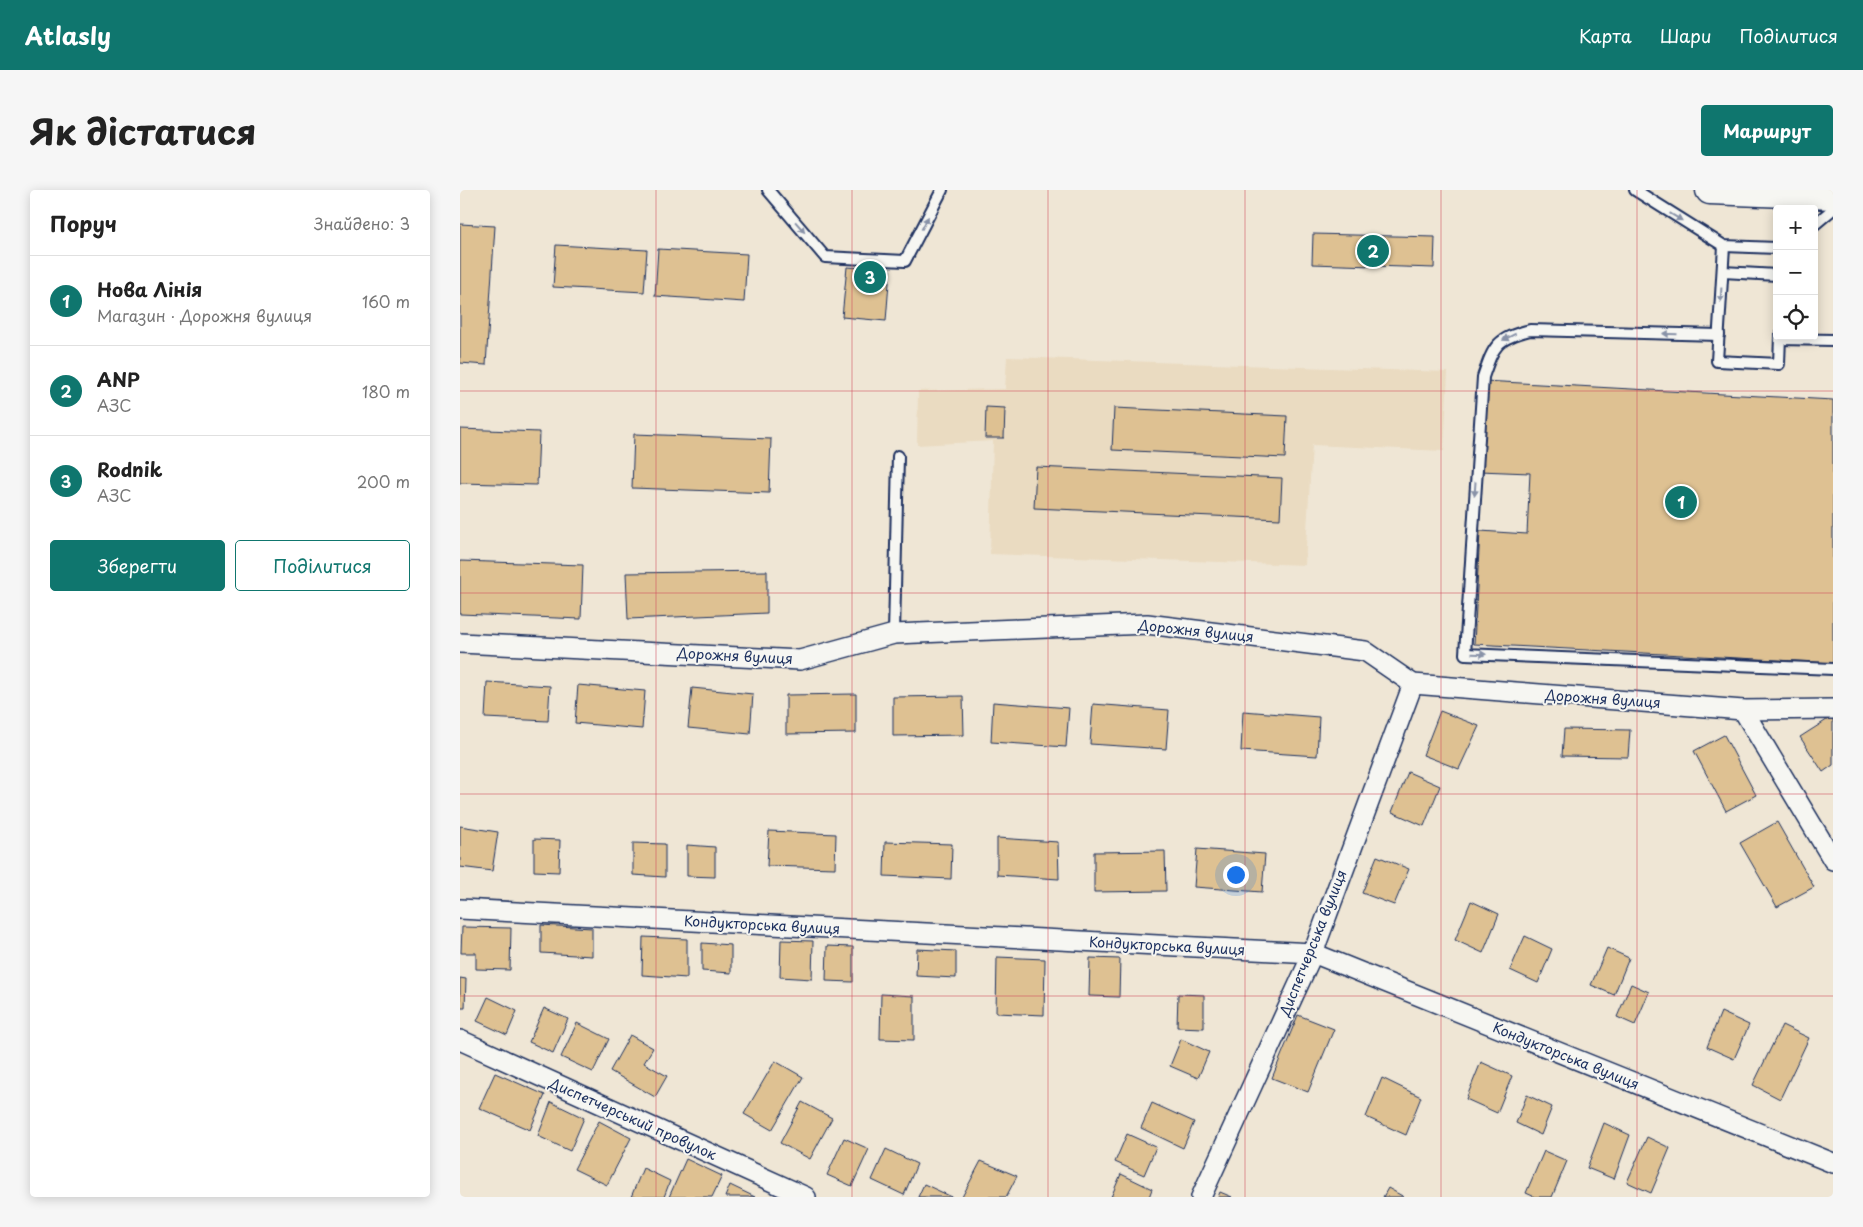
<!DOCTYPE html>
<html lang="uk">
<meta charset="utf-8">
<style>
:root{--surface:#fff;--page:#f6f6f6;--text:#222;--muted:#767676;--line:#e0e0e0;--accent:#0f766e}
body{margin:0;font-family:"Playpen Sans",sans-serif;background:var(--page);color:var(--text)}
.controls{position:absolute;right:15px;top:15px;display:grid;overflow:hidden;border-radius:5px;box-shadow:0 2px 12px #0003}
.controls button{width:45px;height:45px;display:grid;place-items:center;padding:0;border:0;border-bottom:1px solid var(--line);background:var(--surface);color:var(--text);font:25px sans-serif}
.you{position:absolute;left:775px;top:684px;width:18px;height:18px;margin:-12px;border:4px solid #fff;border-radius:50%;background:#1a73e8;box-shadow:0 0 0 8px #1a73e833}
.badge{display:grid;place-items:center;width:32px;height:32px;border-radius:50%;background:var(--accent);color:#fff;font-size:16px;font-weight:700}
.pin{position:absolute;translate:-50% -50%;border:2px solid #fff;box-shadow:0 1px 5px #0006}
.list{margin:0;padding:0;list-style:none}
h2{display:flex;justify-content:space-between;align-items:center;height:65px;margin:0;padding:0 20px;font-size:21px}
h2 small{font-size:16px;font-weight:400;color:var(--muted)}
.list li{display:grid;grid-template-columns:32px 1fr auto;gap:15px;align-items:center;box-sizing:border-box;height:90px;padding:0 20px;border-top:1px solid var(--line)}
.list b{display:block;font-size:19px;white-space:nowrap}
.list p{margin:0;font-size:16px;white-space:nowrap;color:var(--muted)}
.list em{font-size:16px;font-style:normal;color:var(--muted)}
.actions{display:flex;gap:10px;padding:15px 20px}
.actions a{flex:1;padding:11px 0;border:1px solid var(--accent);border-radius:5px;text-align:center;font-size:18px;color:var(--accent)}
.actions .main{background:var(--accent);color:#fff}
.icon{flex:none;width:28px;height:28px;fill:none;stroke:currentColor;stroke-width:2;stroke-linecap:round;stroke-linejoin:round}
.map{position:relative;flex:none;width:1373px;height:1007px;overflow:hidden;border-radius:5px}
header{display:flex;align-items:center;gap:30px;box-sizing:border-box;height:70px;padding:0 25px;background:var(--accent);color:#fff}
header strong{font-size:24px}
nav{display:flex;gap:28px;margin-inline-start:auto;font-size:18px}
.intro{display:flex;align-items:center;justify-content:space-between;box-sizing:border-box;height:120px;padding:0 30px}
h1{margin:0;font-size:35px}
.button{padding:12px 22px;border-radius:5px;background:var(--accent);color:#fff;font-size:18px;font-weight:700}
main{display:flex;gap:30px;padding:0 30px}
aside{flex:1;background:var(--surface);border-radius:5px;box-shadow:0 2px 12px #0003}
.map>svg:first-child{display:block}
.built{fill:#eadbc1}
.building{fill:#dec192;stroke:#1b2f5e}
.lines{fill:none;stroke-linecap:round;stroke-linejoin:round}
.lane-casing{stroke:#1b2f5e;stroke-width:14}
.street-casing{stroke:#1b2f5e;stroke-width:22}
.primary-casing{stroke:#1b2f5e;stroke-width:31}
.lane{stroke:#f6f6f2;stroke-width:10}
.street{stroke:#f6f6f2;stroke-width:19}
.primary{stroke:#f6f6f2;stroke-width:28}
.oneway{fill:#8892a8}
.grid{fill:none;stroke:#d1495b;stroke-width:1;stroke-opacity:0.55}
.labels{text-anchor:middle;stroke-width:4;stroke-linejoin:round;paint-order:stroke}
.street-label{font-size:14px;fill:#1b2f5e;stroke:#f6f6f2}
</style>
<header>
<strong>Atlasly</strong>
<nav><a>Карта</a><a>Шари</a><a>Поділитися</a></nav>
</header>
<div class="intro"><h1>Як дістатися</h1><a class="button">Маршрут</a></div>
<main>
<aside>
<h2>Поруч<small>Знайдено: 3</small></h2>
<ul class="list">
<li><span class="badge">1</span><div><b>Нова Лінія</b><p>Магазин · Дорожня вулиця</p></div><em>160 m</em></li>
<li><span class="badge">2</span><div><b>ANP</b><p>АЗС</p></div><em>180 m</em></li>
<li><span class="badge">3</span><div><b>Rodnik</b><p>АЗС</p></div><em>200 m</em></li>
</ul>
<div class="actions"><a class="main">Зберегти</a><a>Поділитися</a></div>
</aside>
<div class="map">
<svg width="1373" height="1007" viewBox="0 0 1373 1007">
<rect width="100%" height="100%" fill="#efe6d5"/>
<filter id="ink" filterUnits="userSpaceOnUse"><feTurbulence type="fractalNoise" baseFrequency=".02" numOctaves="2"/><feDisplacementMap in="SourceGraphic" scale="10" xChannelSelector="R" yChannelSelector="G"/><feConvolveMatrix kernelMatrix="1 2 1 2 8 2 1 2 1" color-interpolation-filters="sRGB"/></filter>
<g filter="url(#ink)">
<path class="built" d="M547,167L988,182L984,261L852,255L845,375L530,364L533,251L457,255L458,201L545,199Z"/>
<g class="building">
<path d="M0,34L35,36L26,175L0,173Z"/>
<path d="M853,44L975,47L974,78L852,74Z"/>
<path d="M96,55L187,60L184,102L93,97Z"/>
<path d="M198,59L287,64L284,112L195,106Z"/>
<path d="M387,77L430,80L426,131L382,127Z"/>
<path d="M1024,191L1373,210V473L1014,454L1020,341L1067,344L1070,283L1019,281Z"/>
<path d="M526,217L545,218L544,248H525Z"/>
<path d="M654,218L827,226L825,268L652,260Z"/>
<path d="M0,239L79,242L77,295L0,293Z"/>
<path d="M174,244L311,249L309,303L172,298Z"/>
<path d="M576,277L822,288L820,329L574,318Z"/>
<path d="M0,371L123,375L121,429L0,424Z"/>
<path d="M307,381V423L168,429L166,383Z"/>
<path d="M27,492L90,496L88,531L25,528Z"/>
<path d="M118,495L185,501L182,539L115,533Z"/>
<path d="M232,498L293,504L290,544L228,538Z"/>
<path d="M396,504V543L326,544V505Z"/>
<path d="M503,506L504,545L433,546V507Z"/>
<path d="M533,512L609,518L606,557L531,552Z"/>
<path d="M633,514L709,520L706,559L630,554Z"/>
<path d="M783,521L859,527L857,566L781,561Z"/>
<path d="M980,521L1019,536L999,579L963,565Z"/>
<path d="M1373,526V575L1363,582L1340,547Z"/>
<path d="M1104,539L1170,540L1168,567L1102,566Z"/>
<path d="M1264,545L1296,605L1266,621L1234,561Z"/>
<path d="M948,582L980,596L964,636L932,622Z"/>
<path d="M1317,632L1354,697L1317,717L1280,653Z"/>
<path d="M0,636L38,642L32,681L0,677Z"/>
<path d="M309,641L376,644L375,678L307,676Z"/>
<path d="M537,648L598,652L599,689L537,685Z"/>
<path d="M74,649L100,650L99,682L74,681Z"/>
<path d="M425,652L492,654L491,689L424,686Z"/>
<path d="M173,653L205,654V687L173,685Z"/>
<path d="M227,655L255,657V687L227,686Z"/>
<path d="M737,659L805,664L802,702L734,697Z"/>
<path d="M705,661L706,701L634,702V662Z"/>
<path d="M917,666L949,679L934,715L902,703Z"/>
<path d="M1011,711L1039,724L1023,763L995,750Z"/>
<path d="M81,735L132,738V766L81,763Z"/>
<path d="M2,737L51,738L50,780L16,779V763H1Z"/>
<path d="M1065,746L1092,759L1078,793L1050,780Z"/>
<path d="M183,747L227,749V788L182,785Z"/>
<path d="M321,750L353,751L352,789L320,787Z"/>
<path d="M242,753L271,755V783L242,781Z"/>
<path d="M367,756L393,757V792L366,791Z"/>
<path d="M1147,758L1169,768L1154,805L1131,795Z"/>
<path d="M457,759L496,761V788L456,786Z"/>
<path d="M537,767L585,769L584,825L536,823Z"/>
<path d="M630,768L660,769L659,807L629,806Z"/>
<path d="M0,788L6,789L5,818H0Z"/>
<path d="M1171,794L1189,802L1175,835L1157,827Z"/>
<path d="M421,804L454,806V850L420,849Z"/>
<path d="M718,804L744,805V838L717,837Z"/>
<path d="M28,807L57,821L47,845L17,831Z"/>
<path d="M84,818L108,829L93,863L69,852Z"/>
<path d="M1261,822L1289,835L1274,869L1247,857Z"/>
<path d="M838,825L874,839L848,902L812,888Z"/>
<path d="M117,833L149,849L133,882L101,867Z"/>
<path d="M1322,835L1349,848L1320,909L1293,895Z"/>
<path d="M170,845L193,858L184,873L207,886L195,907L150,881Z"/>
<path d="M721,849L749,862L738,888L710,876Z"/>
<path d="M315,871L343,887L312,940L284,924Z"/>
<path d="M1021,872L1052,886L1037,923L1006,909Z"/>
<path d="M35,883L85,905L70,940L19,918Z"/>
<path d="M922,888L961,907L946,945L906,927Z"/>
<path d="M1067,905L1092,917L1081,945L1056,933Z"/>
<path d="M91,912L124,928L110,961L78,946Z"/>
<path d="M342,912L372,928L350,969L320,953Z"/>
<path d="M692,913L734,932L723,958L681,938Z"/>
<path d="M139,931L171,948L147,995L114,979Z"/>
<path d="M1144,933L1170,945L1154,989L1127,978Z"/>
<path d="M667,944L696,957L684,985L655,972Z"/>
<path d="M1187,947L1210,958L1191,1003L1167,992Z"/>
<path d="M384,948L409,959L392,996L367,985Z"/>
<path d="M426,959L457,974L444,1005L412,990Z"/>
<path d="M1084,961L1107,971L1092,1007H1075L1066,1003Z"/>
<path d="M226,969L262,986L252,1007H209Z"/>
<path d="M521,971L557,986L546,1007H502Z"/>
<path d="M183,978L210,991L204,1007H171Z"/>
<path d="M661,984L692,999L689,1007H651Z"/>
<path d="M464,994L492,1007H458Z"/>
<path d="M270,995L295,1007H265Z"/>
<path d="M928,998L944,1007H923Z"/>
<path d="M760,1002L772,1007H758Z"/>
</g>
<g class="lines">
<defs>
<g id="lane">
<path d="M308,0L365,67L445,71L482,0"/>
<path d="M1175,0L1264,56L1317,58"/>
<path d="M1354,35L1373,19"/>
<path d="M1264,56L1257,171L1319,174L1320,146"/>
<path d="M1263,82L1317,85"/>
<path d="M1259,145L1070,140C1036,149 1034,155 1023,187L1005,464L1373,479"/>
<path d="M1320,149L1373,150"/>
<path d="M434,444L438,266"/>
</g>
<g id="street">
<path d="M0,453L340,470L434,444L687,434L905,461L953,494L1283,520L1373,519"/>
<path d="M1283,520L1373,670"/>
<path d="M0,719L853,763L1373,973"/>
<path d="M0,850L346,1007"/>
<path d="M741,1007L853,763L953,494"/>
</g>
<path id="primary" d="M1250,0L1373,5"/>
</defs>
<use href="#lane" class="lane-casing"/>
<use href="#street" class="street-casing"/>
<use href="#primary" class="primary-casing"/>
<use href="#lane" class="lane"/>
<use href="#street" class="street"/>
<use href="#primary" class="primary"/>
</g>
<defs><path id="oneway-solid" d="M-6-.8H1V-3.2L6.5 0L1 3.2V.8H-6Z" transform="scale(1.25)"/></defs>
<g class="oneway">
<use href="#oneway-solid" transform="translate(1216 27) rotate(31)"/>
<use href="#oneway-solid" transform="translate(465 33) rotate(-62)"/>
<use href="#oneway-solid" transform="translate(340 37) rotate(49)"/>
<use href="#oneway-solid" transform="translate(1261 105) rotate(93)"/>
<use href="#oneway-solid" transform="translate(1210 144) rotate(-178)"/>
<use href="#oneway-solid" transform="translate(1049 147) rotate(153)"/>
<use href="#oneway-solid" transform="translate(1015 299) rotate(94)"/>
<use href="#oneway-solid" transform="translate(1019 464) rotate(2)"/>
</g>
</g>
<path class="grid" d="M196,0V1007M392,0V1007M588,0V1007M785,0V1007M981,0V1007M1177,0V1007M0,201H1373M0,403H1373M0,604H1373M0,806H1373"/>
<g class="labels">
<g class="street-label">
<text transform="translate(736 441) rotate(6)" y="5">Дорожня вулиця</text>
<text transform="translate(275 466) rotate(3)" y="5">Дорожня вулиця</text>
<text transform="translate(1143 509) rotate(4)" y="5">Дорожня вулиця</text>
<text transform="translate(302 735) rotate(3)" y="5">Кондукторська вулиця</text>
<text transform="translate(853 753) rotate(-68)" y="5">Диспетчерська вулиця</text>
<text transform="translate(707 756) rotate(3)" y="5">Кондукторська вулиця</text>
<text transform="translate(1106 866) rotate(22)" y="5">Кондукторська вулиця</text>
<text transform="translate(173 929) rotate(24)" y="5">Диспетчерський провулок</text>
</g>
</g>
</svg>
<div class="controls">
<button>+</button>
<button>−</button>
<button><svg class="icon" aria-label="locate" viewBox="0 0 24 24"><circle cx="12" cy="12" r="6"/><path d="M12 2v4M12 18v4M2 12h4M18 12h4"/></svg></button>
</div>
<div class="you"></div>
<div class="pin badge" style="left:1221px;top:312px">1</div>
<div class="pin badge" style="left:913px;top:61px">2</div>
<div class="pin badge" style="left:410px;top:87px">3</div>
</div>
</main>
